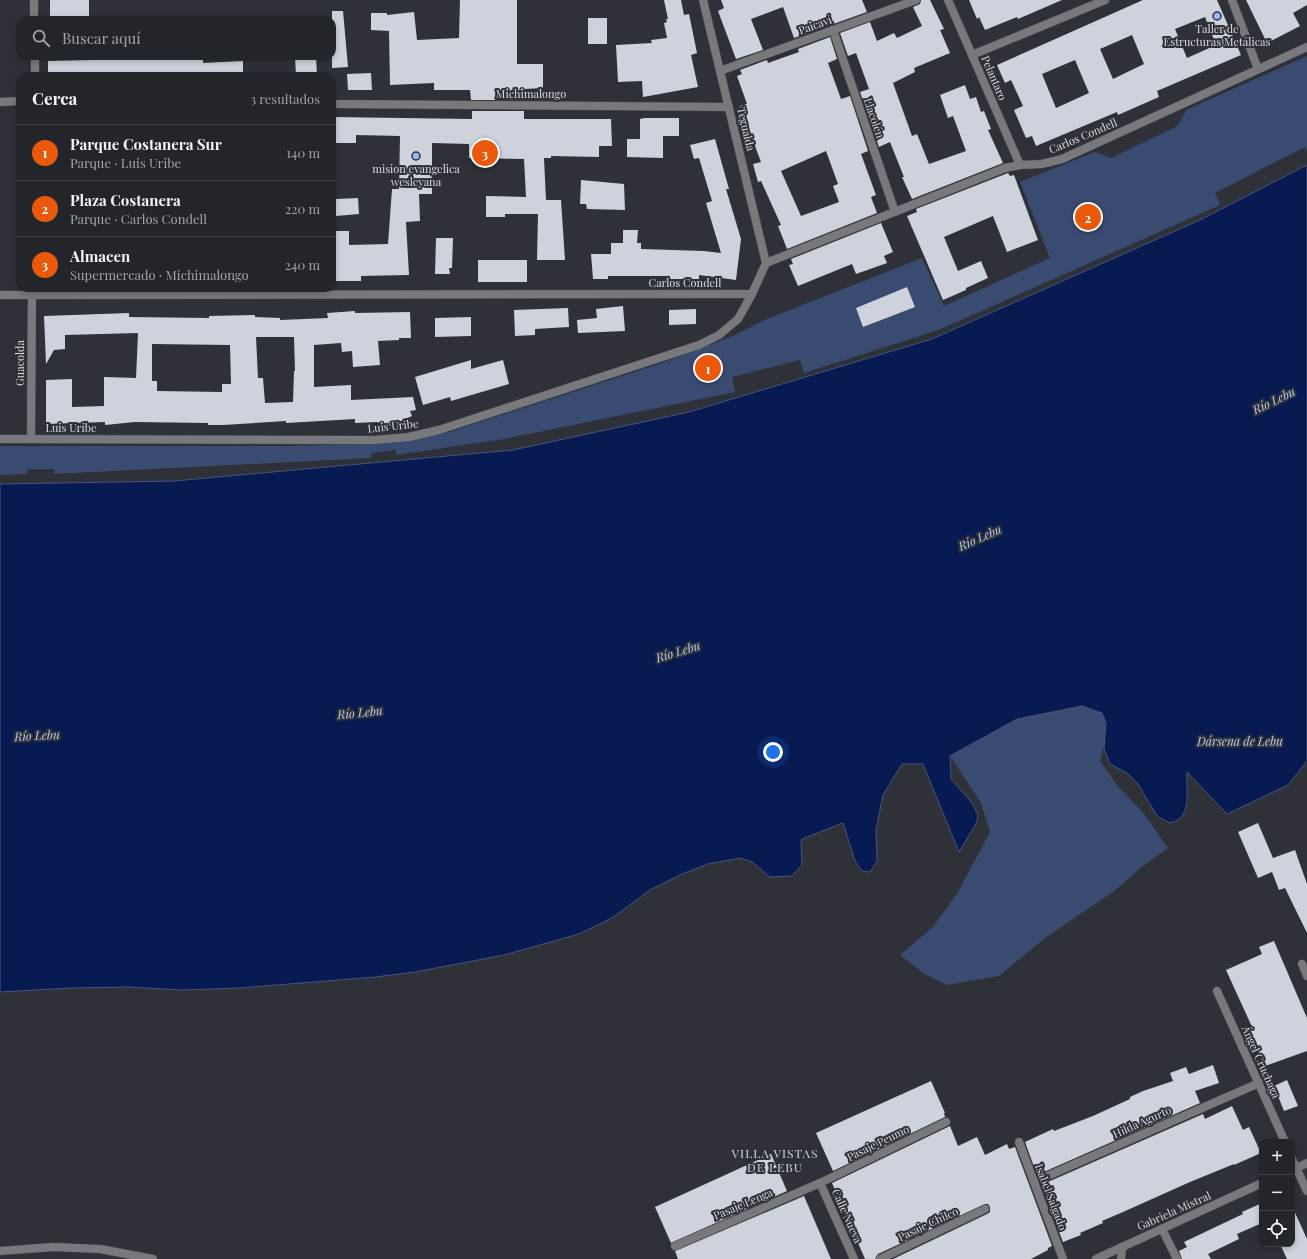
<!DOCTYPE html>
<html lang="es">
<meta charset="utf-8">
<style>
:root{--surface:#22252a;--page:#2e3136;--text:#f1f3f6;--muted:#a2a5a8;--line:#3f4247;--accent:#ea580c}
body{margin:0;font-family:"Playfair Display",serif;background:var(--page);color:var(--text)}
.controls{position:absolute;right:12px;bottom:12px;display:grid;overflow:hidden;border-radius:8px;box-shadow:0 2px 6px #0003}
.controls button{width:36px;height:36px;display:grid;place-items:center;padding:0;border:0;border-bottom:1px solid var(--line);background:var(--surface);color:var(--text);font:20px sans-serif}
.you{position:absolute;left:773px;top:752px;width:14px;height:14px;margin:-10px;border:3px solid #fff;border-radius:50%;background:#1a73e8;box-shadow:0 0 0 6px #1a73e833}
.badge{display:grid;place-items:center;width:26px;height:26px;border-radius:50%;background:var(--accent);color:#fff;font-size:13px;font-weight:700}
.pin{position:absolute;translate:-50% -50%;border:2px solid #fff;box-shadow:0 1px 4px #0006}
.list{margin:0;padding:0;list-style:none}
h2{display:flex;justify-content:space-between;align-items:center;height:52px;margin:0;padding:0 16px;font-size:17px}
h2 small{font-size:13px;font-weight:400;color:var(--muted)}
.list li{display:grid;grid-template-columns:26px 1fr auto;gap:12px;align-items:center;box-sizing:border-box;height:56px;padding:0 16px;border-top:1px solid var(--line)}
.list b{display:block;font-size:15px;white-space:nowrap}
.list p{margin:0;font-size:13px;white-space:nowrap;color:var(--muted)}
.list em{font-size:13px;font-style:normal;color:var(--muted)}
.icon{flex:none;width:22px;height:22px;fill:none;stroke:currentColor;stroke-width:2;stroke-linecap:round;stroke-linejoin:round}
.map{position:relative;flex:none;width:1307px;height:1259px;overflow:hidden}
.search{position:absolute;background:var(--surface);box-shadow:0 2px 6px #0003;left:16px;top:16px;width:320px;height:44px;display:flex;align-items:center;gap:10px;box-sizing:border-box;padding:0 14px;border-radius:12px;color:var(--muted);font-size:15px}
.panel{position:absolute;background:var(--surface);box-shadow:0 2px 6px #0003;left:16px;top:72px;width:320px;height:220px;border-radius:12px}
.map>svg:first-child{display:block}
.green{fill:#3a4b72}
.water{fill:#081a52;stroke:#47547d}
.building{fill:#cdd2db;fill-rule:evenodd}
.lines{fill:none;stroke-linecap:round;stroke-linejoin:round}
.minor-casing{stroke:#4a4c53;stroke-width:9}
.minor{stroke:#77797d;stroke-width:8}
.poi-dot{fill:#96b6fd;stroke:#2e3138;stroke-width:1.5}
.labels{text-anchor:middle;stroke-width:4;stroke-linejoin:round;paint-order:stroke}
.street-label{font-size:11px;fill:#dadce0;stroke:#2e3138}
.poi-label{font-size:11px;fill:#dadce0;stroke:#2e3138}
.water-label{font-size:12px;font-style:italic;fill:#bacbef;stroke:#2e3138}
.neighbourhood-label{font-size:12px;letter-spacing:1px;fill:#d1d5df;stroke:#2e3138}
</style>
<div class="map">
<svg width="1307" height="1259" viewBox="0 0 1307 1259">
<rect width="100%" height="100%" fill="#2e3138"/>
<g class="green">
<path d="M1307,56V152L1305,147L1215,193L1220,205L941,329L804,373L800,360L732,377L735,392L504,439L396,455V450L371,453V458L54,474V469H28L27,474L0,475V446H287L390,443L449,432L662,363L733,336L767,319L922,258L944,306L1050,258L1020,182L1095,152L1111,158L1178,126L1186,110Z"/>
<path d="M1083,706L1102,713C1110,731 1104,743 1100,761L1116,784L1145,815L1168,848L1143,866L1113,892L1045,938L999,976L947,985L923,973L900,955L933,927L958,892L990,832L981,803L950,756L1017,719Z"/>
</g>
<path class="water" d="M1307,165V761L1288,785L1227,814L1187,772C1186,785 1191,810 1179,819C1177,821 1173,822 1170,823L1157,816L1138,784L1127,773L1110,764L1104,749L1106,723L1102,713L1082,706L1017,719L950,756L951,779L972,803L978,815L977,822L959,852L923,764H902L883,795L876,830L877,860L874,866L870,872L862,871L855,861L843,823L802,839L801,844L802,865L792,876L770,877L752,862L740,858L708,864L682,874L650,890L612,918L579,934L504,955L415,972L375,977L240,988L181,990L129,987L71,988L0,992V484L174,481L513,450L689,412L932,339L1200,220Z"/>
<g class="building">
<rect x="50" y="0" width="39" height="20"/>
<path d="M460,0H517V64H543V88L524,89V100H471L470,90H434V83L390,85L389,31L371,30V13H387V15L414,12L417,40L459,38Z"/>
<path d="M664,0H681L684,15L689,14L697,53L691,55L698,87L643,97L642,81L618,82L616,45L652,43L651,40L667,38L664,23L667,22L666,19H668Z"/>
<path d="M721,0H862L867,12L794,38L783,7L751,19L763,50L736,59L718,11L724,8Z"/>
<path d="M921,0H930L944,29L940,30L950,53L914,68L915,72L893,83L912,136L917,134L929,164L966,151L953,116L948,118L940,95L965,85L970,99L976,97L981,112L984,111L991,129L988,130L1003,163L912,199L902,177H904L890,142L879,147L860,92L869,89L856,53L848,56L840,33L870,22L877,41L894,33L897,38L922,26L913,7L920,4Z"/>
<path d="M969,0H1062L1018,19L1017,17L985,30L979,17L977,19Z"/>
<path d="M1143,0H1217L1241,55L1157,91L1159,97L1118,115L1117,112L1036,146L1032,136L1026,138L1014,110L1023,106L1011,80L1005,83L997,65ZM1205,17L1216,45L1187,58L1175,29ZM1132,35L1144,64L1113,79L1100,49ZM1075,60L1089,93L1056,108L1042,74Z"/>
<path d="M1246,0H1307V5L1293,13L1300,26L1267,43Z"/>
<path d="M332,11H343L348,67L332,68Z"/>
<rect x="588" y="18" width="19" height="26"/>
<path d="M830,37L837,59L828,63L841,99L850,96L868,151L861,154L876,195L871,197L877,213L787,249L778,226L781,225L761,181L758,182L753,164L761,162L740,106L747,104L737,76L742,74L740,70L767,60L768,63L799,52L798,49ZM826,151L838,184L833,186L839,202L801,216L781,171Z"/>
<path d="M91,56H181V59H203V63L243,61V76H48V61L91,60Z"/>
<path d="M295,56H316L317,76H296Z"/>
<path d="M371,73L372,90H348L347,74Z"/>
<path d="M472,111H524V119H611L612,146H599V157L551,156V158H544L546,200H561L565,260H537L538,214H505V217H486V196L526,197L524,159L469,158V144L432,143V194H419L420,221L406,222L409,275L361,276V281H332V231H349V245L388,244L392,189H399L400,136L356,135V143H332V117L472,119Z"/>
<path d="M645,118H679V136H663V158L627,157V139H640V119Z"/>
<path d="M715,139L729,189H726L741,239L736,280L699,275V279H667V276H608V279H593L591,254H611V243H623V230H638L637,243H641V249L704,251L721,253L706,203L712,201L699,158L694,159L690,145Z"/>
<path d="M1008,173L1010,176L1014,175L1038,240L1007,252L993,216L944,237L958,271L981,261L988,278L966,288V290L943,300L907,216L917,212L916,209Z"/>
<path d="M581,180L624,184L625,210L587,209L586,204H580Z"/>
<path d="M358,198L359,214L336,216V199Z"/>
<path d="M881,223L893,252L884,256L887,263L856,274L852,264L798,286L789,265L793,264L791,259Z"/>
<path d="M436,238H453L452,268H449L450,274H435Z"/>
<rect x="478" y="260" width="49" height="22"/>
<path d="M907,287L915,307L863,327L856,308Z"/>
<path d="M623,306L625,331L578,333L577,320L597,318L596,309Z"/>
<path d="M568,308L569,327L535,329V335L515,336L514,310Z"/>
<path d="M696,309V324L669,325V310Z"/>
<path d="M355,311V313L410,312L411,338H399V340L378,341L380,365L353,367L352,351L342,352L341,343L314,345V387L351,385V400L413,397L416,410L410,411L412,416L390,426L377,422L355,423V419L286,423V421L223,425H208V423L135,422L105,425V422L46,424V380L72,379V407L104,406V377L136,378L138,333L65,335V349L54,350L46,364L44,316L129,313V317L209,318V316L255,315V317L280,318V320L328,318L327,313ZM256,337H294L295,371H294L293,402L265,403L263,378H258ZM152,344L230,345L231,384H222V392L157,391V381H152Z"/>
<path d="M471,317V336L435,337V318Z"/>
<path d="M471,360V369L503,360L509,384L451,401L450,397L423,405L415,377Z"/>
<path d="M1258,823L1273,858L1295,850L1307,884V933L1285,888L1279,890L1272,872L1258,878L1238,832Z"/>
<path d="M1274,941L1307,1018V1051L1265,1066L1249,1031L1253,1029L1226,970L1262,954L1259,947Z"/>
<path d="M1213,1065L1219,1083L1195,1091L1200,1103L1037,1175L1025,1142L1053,1129L1054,1131L1093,1116L1130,1099V1097L1143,1091L1173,1081L1170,1073L1186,1067L1189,1074Z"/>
<path d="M1287,1080L1298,1106L1284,1111L1274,1086Z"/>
<path d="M931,1081L945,1113H944L945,1117L833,1171L816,1133Z"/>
<path d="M1232,1106L1243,1130L1249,1127L1261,1153L1234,1165V1164L1190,1182L1123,1212L1102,1221L1103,1223L1080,1233L1081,1235L1063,1242L1041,1185L1203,1114L1205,1119Z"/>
<path d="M950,1126L958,1146L977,1137L985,1155L1007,1144L1009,1149L1015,1147L1052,1246L1048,1248V1250L1031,1259H893L987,1214L990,1212V1207L988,1204H985L878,1254L875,1259H865L832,1183Z"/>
<path d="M771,1154L787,1191L671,1243L655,1207Z"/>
<path d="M804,1196L831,1259H678L675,1251Z"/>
<path d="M1262,1203V1223L1237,1234L1239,1239L1208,1254L1211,1259H1182L1179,1251L1187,1247L1184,1242L1243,1214L1242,1212Z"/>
<path d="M1292,1206L1307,1239V1259H1287L1280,1244H1292Z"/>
</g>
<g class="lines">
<defs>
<g id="minor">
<path d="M34,0V20"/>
<path d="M703,0L766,263"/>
<path d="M948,0L1020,165"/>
<path d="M1232,0L1258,69"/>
<path d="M833,30L895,212"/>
<path d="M972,55L1105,0"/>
<path d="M35,56V76"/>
<path d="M720,71L916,0"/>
<path d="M0,102L20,101"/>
<path d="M332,104L729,107"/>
<path d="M0,295L752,294"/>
<path d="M31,438L32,288"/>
<path d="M0,439L375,440L409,437L439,430L699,345L719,335L738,319L752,294L766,263L1005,168L1020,165L1042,164L1062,159L1307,47"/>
<path d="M1302,964L1307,976"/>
<path d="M1217,991L1285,1142"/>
<path d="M1019,1142L1063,1259"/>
<path d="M1292,1159L1307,1191"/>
<path d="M1292,1170L1307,1163"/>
<path d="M1034,1182L1259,1083"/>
<path d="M820,1183L854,1259"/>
<path d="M1162,1229L1177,1259"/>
<path d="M675,1246L820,1183L946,1122"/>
<path d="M0,1251L53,1247L100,1249L153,1259"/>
<path d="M880,1259L985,1209"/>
<path d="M1096,1259L1262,1183"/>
<path d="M1121,1259L1122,1247"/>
</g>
</defs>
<use href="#minor" class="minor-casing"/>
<use href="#minor" class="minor"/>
</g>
<g class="poi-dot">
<circle cx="1217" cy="16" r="4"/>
<circle cx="416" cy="156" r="4"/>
</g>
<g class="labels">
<g class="street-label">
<text transform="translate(815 25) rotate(-20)" y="4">Paicaví</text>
<text transform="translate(994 78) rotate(67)" y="4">Pelantaro</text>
<text x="531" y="98">Michimalongo</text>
<text transform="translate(874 118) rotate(71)" y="4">Llacolén</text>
<text transform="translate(746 129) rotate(77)" y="4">Tegualda</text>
<text transform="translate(1083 136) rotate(-23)" y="4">Carlos Condell</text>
<text x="685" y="287">Carlos Condell</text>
<text transform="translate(20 363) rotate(-90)" y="4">Guacolda</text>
<text transform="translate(393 426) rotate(-6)" y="4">Luis Uribe</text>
<text x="71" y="432">Luis Uribe</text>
<text transform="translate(1261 1062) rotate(66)" y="4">Ángel Cruchaga</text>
<text transform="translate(1142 1122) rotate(-24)" y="4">Hilda Agurto</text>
<text transform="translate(878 1143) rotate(-26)" y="4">Pasaje Peumo</text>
<text transform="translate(1051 1197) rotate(69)" y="4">Isabel Salgado</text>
<text transform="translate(743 1204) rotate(-23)" y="4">Pasaje Lenga</text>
<text transform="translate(1174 1211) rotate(-24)" y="4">Gabriela Mistral</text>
<text transform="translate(847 1216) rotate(66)" y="4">Calle Nueva</text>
<text transform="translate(928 1224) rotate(-25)" y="4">Pasaje Chilco</text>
</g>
<g class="poi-label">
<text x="1217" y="33">Taller de<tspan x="1217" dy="13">Estructuras Metálicas</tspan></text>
<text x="416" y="173">mision evangelica<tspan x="416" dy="13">wesleyana</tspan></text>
</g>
<g class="water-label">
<text transform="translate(1274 401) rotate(-26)" y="4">Río Lebu</text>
<text transform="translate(980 538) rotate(-24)" y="4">Río Lebu</text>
<text transform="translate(678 652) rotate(-17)" y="4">Río Lebu</text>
<text transform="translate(360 713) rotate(-6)" y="4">Río Lebu</text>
<text transform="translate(37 736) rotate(-3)" y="4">Río Lebu</text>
<text x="1240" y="746">Dársena de Lebu</text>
</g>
<g class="neighbourhood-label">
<text x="775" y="1158">VILLA VISTAS<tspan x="775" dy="14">DE LEBU</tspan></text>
</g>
</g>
</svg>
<div class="controls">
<button>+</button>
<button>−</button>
<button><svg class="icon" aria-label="locate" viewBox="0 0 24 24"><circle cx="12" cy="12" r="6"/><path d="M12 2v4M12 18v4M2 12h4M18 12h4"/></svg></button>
</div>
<div class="you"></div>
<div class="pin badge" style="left:708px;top:368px">1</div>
<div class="pin badge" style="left:1088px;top:217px">2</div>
<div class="pin badge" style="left:485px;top:153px">3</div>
<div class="search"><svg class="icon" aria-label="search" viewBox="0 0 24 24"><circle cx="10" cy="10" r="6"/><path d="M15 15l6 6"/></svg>Buscar aquí</div>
<section class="panel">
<h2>Cerca<small>3 resultados</small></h2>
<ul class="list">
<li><span class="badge">1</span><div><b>Parque Costanera Sur</b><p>Parque · Luis Uribe</p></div><em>140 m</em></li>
<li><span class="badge">2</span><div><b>Plaza Costanera</b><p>Parque · Carlos Condell</p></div><em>220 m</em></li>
<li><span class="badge">3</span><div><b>Almacen</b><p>Supermercado · Michimalongo</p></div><em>240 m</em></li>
</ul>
</section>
</div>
